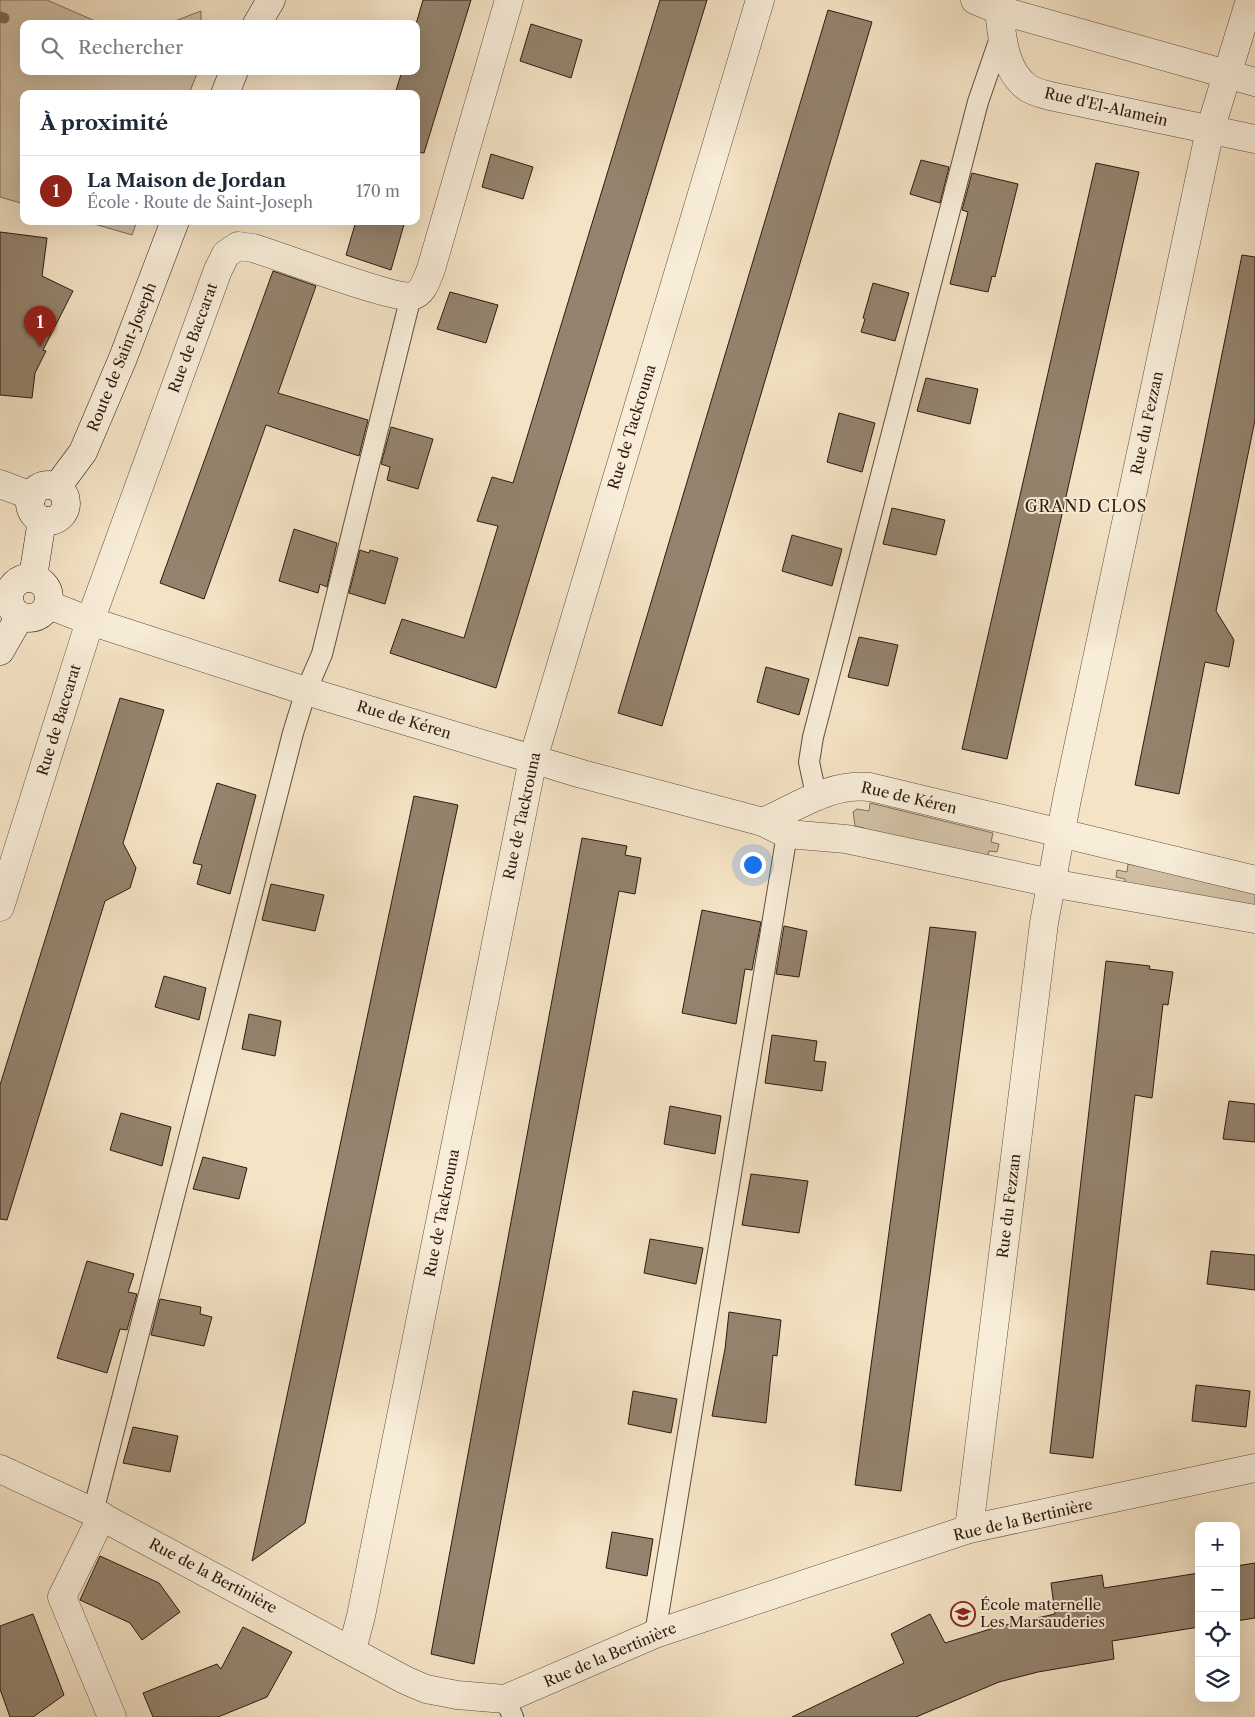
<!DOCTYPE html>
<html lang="fr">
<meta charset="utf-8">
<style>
:root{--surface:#fff;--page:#f2f2f3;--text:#1f2937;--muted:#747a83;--line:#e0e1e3;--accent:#8f2418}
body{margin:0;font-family:"Libre Caslon Text",serif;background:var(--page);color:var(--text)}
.controls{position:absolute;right:15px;bottom:15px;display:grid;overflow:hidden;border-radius:10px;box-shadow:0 5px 20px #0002}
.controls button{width:45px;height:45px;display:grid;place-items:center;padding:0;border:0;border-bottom:1px solid var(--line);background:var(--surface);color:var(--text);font:25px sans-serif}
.you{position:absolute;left:752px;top:864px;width:18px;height:18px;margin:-12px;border:4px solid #fff;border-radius:50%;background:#1a73e8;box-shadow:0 0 0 8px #1a73e833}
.badge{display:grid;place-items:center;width:32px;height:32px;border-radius:50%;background:var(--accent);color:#fff;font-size:16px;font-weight:700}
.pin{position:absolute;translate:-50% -41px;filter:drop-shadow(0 1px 2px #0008)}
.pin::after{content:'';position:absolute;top:26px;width:18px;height:15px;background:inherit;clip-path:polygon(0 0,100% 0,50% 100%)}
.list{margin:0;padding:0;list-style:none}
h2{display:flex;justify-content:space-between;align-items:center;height:65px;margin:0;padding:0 20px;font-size:21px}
h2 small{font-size:16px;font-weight:400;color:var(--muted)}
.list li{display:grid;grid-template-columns:32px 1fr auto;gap:15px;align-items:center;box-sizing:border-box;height:70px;padding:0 20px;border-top:1px solid var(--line)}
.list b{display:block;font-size:19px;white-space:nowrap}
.list p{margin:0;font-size:16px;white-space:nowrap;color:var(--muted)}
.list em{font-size:16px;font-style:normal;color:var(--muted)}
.icon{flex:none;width:28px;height:28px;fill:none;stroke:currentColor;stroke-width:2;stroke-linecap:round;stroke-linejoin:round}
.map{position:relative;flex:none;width:1255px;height:1717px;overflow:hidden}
.search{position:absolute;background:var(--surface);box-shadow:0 5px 20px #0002;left:20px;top:20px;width:400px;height:55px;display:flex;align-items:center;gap:12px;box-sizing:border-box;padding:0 18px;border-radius:10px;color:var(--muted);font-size:19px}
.panel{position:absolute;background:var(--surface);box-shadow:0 5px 20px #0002;left:20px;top:90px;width:400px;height:135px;border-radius:10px}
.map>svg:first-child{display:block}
.green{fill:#d2c1a6;stroke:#806e5b}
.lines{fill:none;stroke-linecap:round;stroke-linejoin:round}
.stream{stroke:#7c6a57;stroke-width:11}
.building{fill:#94836e;stroke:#2d1b10}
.lane-casing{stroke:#5f4d3d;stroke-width:22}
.street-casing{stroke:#5f4d3d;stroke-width:29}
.secondary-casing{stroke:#2d1b10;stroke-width:29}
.lane{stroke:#f8edd9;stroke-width:20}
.street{stroke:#f8edd9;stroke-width:28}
.secondary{stroke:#f8edd9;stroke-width:28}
.labels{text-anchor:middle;stroke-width:4;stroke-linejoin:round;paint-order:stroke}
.street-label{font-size:15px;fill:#2d1b10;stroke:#f8edd9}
.poi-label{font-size:15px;fill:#2d1b10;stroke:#f8edd9;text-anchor:start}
.neighbourhood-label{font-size:16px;letter-spacing:1px;fill:#2d1b10;stroke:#f8edd9}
</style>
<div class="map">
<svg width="1255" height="1717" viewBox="0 0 1255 1717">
<rect width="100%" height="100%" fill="#f4e3c5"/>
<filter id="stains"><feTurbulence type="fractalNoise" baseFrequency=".004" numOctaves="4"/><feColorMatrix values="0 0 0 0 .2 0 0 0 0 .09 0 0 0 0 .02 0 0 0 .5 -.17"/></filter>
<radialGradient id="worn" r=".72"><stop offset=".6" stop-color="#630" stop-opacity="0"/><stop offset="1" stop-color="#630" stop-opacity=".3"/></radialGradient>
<g class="green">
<path d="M0,0H47L102,24H24V71H198L189,94H24V204L0,197Z"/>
<path d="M201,11V24H167Z"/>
<path d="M84,221H137L132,235Z"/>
<path d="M870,803L993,833L991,842L999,844L997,852L989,851L987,860L864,833V828L855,826L853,812L857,809L869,811Z"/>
<path d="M1128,864L1255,888V903L1253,909L1124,886L1125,879L1116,877L1117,870L1127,872Z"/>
</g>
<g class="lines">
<path class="stream" d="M0,17L4,18"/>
</g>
<g class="building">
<path d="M423,0H471L424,153L416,152V94H395L402,71H416V24Z"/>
<path d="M660,0H707L496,688L390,653L402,619L464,638L498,526L477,521L492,477L513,483Z"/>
<path d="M828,10L872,22L662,726L618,713Z"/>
<path d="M531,24L582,40L571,78L520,61Z"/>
<path d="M491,154L533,167L523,199L482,187Z"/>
<path d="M921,160L949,167L940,203L910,194Z"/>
<path d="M1096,163L1139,172L1007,759L962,749Z"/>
<path d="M972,173L1018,184L995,277L992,276L988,292L950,284L968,212L962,210Z"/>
<path d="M356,221H405L391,270L346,255Z"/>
<path d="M0,232L47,238L42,276L73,291L43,350L46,351L35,373L32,398L0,395Z"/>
<path d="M1242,255L1255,257V420L1216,611L1234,640L1229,667L1205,662L1179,794L1135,785Z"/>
<path d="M273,271L316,286L278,393L368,420L359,456L266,425L204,599L160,583Z"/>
<path d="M873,283L909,293L895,341L861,332L865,319L863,318Z"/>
<path d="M450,292L498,305L486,343L437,329Z"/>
<path d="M926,378L978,389L970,424L917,411Z"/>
<path d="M839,413L875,423L862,472L827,462Z"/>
<path d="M391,427L433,439L418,489L387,480L390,467L381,464Z"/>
<path d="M892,508L945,520L936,555L883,544Z"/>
<path d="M294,529L337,543L327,587L320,584L318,593L279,581Z"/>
<path d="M792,535L842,549L832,586L782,571Z"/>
<path d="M360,550L369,553L370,550L398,558L385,604L349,593Z"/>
<path d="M859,637L898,645L888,686L848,677Z"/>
<path d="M766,667L809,679L799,715L757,702Z"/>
<path d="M120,698L164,710L123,843L136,868L130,888L105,901L7,1220L0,1219V1085Z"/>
<path d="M217,783L256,795L230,894L197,884L202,865L193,863Z"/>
<path d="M414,796L458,805L305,1523L252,1561Z"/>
<path d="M582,838L627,846L625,855L641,858L635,894L619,891L474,1664L431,1654Z"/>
<path d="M271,884L324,895L315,931L262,920Z"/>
<path d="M702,910L761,922L752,970L745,969L736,1024L682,1013Z"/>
<path d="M784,926L807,931L799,977L776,974Z"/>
<path d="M930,927L976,932L901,1491L855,1485Z"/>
<path d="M1106,961L1150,966L1149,969L1173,972L1168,1005L1163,1004L1152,1098L1135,1095L1093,1458L1050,1453Z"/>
<path d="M164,976L206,988L199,1020L155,1007Z"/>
<path d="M249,1014L281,1021L275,1056L242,1049Z"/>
<path d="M772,1035L817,1041L814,1061L826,1062L822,1091L765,1083Z"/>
<path d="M1229,1101L1255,1104V1142L1223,1139Z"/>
<path d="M670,1106L721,1116L715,1154L664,1144Z"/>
<path d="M121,1113L171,1127L162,1166L110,1150Z"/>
<path d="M203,1157L247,1168L239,1199L193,1189Z"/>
<path d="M751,1174L808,1181L799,1233L742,1225Z"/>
<path d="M650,1239L703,1248L696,1284L644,1273Z"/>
<path d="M1211,1251L1255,1255V1290L1207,1284Z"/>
<path d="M87,1261L134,1274L128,1292L137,1294L127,1330L120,1329L107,1373L57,1358Z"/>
<path d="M160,1299L201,1307L200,1314L212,1317L204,1346L151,1335Z"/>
<path d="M729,1312L781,1320L777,1356L773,1355L766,1423L712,1416L725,1349Z"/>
<path d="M1196,1385L1250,1391L1246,1427L1192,1421Z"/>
<path d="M633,1391L677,1399L671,1433L628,1424Z"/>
<path d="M133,1427L178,1436L170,1472L123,1463Z"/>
<path d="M612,1532L653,1539L647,1576L606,1568Z"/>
<path d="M100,1556L159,1583L180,1612L142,1640L130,1623L80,1600Z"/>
<path d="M1255,1563V1618L1236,1621V1566Z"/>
<path d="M1199,1573V1627L1112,1641L1114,1659L1038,1672L999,1682L916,1717H792L904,1663L891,1634L930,1614L945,1643L997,1627L1055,1614L1051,1583L1102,1575L1104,1588Z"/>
<path d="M33,1614L64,1695L33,1717H10L0,1689V1626Z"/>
<path d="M243,1627L292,1652L267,1697L218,1717H153L143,1693L217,1664L221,1669Z"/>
</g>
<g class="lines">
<defs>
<g id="lane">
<path d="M816,795L809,762L813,737L978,102L1001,35"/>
<path d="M93,1512L293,733L306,691L322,654L411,296"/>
<path d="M655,1634L787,834"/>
<path d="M505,1699L513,1717"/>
</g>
<g id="street">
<path d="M975,0L999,10L1255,82"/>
<path d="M999,10C1002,37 1004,71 1028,88C1034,92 1043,94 1050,96L1255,139"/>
<path d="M0,484L32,496"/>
<path d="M49,605L90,621L306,691L582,774L763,822L787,834L846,839L1051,883L1255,919"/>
<path d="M763,822C799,806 830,783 870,787L1255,880"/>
<path d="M0,907L90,621L218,270L226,254L238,246L253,248C280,256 394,300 412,296C424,293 427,278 431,269L509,0"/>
<path d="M0,1469L93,1512L405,1680L426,1689L457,1695L505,1699L655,1634L969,1529L1255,1468"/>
<path d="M102,1516L62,1597L112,1717"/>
<path d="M969,1529L1044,923L1067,799L1210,130L1250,0"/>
<path d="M352,1650L361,1616L533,759L760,0"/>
</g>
<g id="secondary">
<path d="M257,24L271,0"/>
<path d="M225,94L234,71"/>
<circle cx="48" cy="503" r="18"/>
<path d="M57,487L83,452L123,358L175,221"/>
<path d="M33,577L42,520"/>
<circle cx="29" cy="598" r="20"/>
<path d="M0,651L20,616"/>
</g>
</defs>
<use href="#lane" class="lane-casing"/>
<use href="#street" class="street-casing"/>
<use href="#secondary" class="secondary-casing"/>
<use href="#lane" class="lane"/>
<use href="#street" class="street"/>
<use href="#secondary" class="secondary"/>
</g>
<defs>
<symbol id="school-ring" viewBox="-11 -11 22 22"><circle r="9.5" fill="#f8edd9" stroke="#8f2418" stroke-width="1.5"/><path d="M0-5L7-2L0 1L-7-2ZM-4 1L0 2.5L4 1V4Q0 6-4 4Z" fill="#8f2418"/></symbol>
</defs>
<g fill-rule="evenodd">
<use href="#school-ring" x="949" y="1600" width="28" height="28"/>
</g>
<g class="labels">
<g class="street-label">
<text transform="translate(1106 107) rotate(13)" y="5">Rue d'El-Alamein</text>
<text transform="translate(193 338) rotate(-70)" y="5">Rue de Baccarat</text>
<text transform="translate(122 357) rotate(-68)" y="5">Route de Saint-Joseph</text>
<text transform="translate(1147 423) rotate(-78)" y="5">Rue du Fezzan</text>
<text transform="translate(632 427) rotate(-73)" y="5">Rue de Tackrouna</text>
<text transform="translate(59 720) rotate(-73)" y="5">Rue de Baccarat</text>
<text transform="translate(404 720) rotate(17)" y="5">Rue de Kéren</text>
<text transform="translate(909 798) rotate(13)" y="5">Rue de Kéren</text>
<text transform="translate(522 816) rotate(-78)" y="5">Rue de Tackrouna</text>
<text transform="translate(1009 1206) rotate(-83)" y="5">Rue du Fezzan</text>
<text transform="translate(442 1213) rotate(-79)" y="5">Rue de Tackrouna</text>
<text transform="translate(1023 1520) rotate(-13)" y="5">Rue de la Bertinière</text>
<text transform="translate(213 1576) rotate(28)" y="5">Rue de la Bertinière</text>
<text transform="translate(610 1655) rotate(-23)" y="5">Rue de la Bertinière</text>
</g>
<g class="poi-label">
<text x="980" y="1610">École maternelle<tspan x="980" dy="17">Les Marsauderies</tspan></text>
</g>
<g class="neighbourhood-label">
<text x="1086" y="512">GRAND CLOS</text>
</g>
</g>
<rect width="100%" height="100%" filter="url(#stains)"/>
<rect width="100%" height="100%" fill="url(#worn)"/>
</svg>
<div class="controls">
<button>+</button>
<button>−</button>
<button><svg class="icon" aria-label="locate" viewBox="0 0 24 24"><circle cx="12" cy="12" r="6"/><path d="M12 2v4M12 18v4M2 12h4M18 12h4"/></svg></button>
<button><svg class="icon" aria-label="layers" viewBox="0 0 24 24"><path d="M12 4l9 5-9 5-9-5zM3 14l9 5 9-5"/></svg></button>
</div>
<div class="you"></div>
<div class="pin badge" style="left:40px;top:347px">1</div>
<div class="search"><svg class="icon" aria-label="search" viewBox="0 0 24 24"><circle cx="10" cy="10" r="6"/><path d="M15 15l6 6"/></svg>Rechercher</div>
<section class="panel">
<h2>À proximité<small></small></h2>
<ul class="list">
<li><span class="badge">1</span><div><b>La Maison de Jordan</b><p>École · Route de Saint-Joseph</p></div><em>170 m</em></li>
</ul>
</section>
</div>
